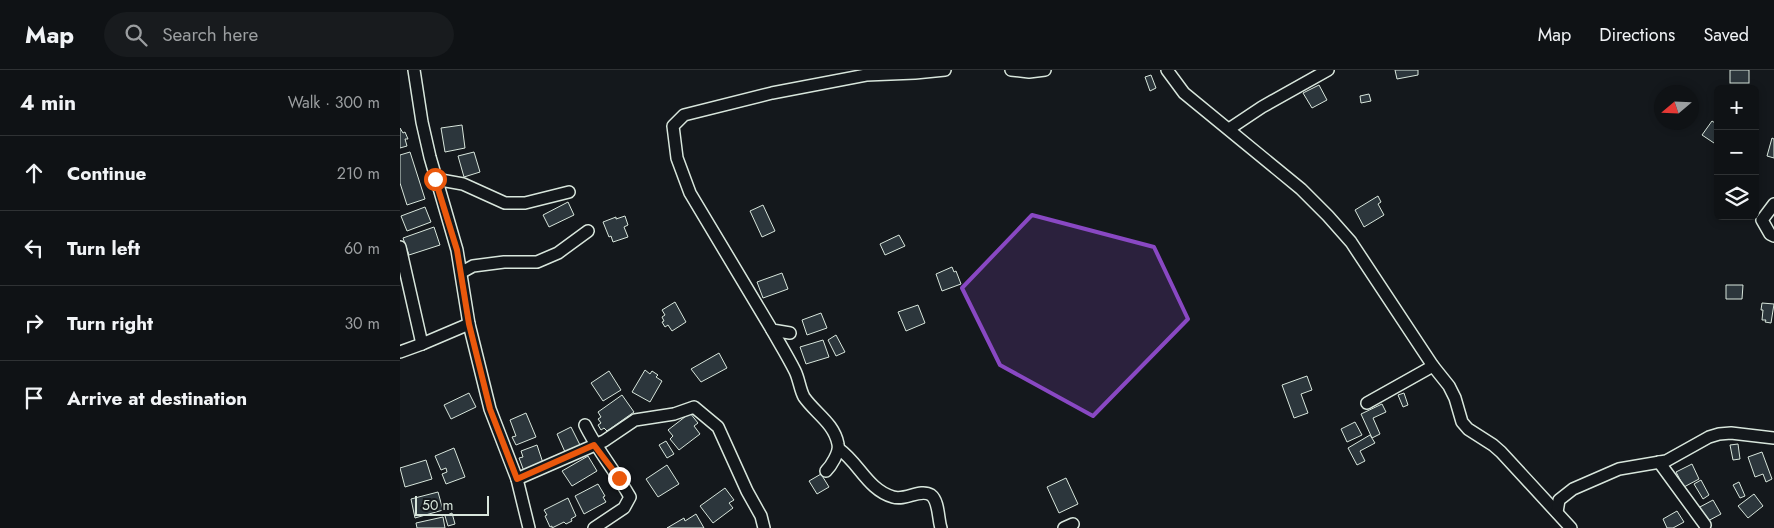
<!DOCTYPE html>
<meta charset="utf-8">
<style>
:root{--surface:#0f1215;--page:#181b1e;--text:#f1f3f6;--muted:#9b9ea0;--line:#2f3234}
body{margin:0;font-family:Jost,sans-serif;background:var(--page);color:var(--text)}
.controls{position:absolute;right:15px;top:15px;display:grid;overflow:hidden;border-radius:8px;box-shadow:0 2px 8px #0003}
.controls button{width:45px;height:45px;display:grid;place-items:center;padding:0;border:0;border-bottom:1px solid var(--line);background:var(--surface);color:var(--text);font:25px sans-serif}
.compass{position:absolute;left:1254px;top:15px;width:45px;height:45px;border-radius:50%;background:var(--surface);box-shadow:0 2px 8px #0003;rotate:251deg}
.scale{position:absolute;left:15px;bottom:12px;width:74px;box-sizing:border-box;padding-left:5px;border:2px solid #d8e6dc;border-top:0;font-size:14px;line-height:18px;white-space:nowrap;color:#d8e6dc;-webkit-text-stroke:4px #14181c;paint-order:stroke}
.stop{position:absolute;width:15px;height:15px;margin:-11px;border:4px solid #ea580c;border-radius:50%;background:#fff}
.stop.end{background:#ea580c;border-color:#fff;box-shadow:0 1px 5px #0008}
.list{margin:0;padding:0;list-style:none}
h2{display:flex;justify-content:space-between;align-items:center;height:65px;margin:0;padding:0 20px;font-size:21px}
h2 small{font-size:16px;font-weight:400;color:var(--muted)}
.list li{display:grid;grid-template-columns:32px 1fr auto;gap:15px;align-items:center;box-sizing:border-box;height:75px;padding:0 20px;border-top:1px solid var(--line)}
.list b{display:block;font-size:19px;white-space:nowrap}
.list em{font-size:16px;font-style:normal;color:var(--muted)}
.icon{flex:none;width:28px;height:28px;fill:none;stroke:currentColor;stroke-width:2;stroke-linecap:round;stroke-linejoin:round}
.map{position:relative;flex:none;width:1374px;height:458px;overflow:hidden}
header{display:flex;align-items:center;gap:30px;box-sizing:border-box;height:70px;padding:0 25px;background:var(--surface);border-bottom:1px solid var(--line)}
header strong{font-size:24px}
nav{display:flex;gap:28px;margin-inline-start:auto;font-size:18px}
.search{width:350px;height:45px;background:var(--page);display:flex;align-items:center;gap:12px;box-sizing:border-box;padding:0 18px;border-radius:28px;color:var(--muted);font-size:19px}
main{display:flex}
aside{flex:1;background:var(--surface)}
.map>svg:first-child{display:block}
.building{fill:#2c363c;stroke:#d8e6dc}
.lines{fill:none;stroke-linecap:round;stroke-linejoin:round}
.minor-casing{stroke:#d8e6dc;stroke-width:14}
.minor{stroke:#14181c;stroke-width:11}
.route{stroke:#ea580c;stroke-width:6}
.marked{fill:#8948c3;fill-opacity:0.2;stroke:#8948c3;stroke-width:4;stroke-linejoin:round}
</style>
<header>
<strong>Map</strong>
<div class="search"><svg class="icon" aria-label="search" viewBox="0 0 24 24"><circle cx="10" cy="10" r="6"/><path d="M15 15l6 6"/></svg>Search here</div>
<nav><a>Map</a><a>Directions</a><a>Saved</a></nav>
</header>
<main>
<aside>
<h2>4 min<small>Walk · 300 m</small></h2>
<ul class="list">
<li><svg class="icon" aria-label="ahead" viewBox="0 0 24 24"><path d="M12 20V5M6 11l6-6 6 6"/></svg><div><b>Continue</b></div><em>210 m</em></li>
<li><svg class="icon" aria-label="left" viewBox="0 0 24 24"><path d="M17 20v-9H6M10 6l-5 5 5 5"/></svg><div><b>Turn left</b></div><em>60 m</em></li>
<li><svg class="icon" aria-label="right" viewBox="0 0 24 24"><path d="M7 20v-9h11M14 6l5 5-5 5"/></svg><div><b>Turn right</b></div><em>30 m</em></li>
<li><svg class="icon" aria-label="arrive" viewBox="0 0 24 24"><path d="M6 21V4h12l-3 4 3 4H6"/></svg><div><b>Arrive at destination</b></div></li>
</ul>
</aside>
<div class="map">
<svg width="1374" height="458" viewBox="0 0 1374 458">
<rect width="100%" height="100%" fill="#14181c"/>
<g class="building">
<path d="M995,0H1018V5L997,9Z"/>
<rect x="1330" y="0" width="19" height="13"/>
<path d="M751,5L756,18L750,21L745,7Z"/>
<path d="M919,15L927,30L912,38L903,23Z"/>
<path d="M969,24L971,31L961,33L960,26Z"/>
<path d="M1312,51L1318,55L1317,75L1302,65Z"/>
<path d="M62,55L65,78L45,82L41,58Z"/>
<path d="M0,58L3,63L5,62L8,69H5L7,76L0,78Z"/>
<path d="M1372,68L1374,69V88L1367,86Z"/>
<path d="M10,82L25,129L7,135L0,113V85Z"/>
<path d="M74,82L80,102L64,107L58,86Z"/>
<path d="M978,126L981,132L978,134L984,145L964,157L955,140Z"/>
<path d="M168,132L174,145L149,157L143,145Z"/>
<path d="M363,135L375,161L362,167L350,141Z"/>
<path d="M25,137L31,152L7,161L1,146Z"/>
<path d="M225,146L228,155L224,157L228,167L213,172L211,166L209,167L203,152L216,147V149Z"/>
<path d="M34,157L40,175L9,185L3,168Z"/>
<path d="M499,165L505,176L485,185L480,174Z"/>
<path d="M552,197L554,202L556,201L561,214L542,221L536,204Z"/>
<path d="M382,203L388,219L363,228L357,212Z"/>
<path d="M1326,215H1343L1342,229H1326Z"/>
<path d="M275,232L286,252L272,261L268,255L265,257L262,252L264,251L262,247L265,245L262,240Z"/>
<path d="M1362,233L1374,234L1371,253L1365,252L1366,250H1362L1363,240H1361Z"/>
<path d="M518,235L525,253L506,261L498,242Z"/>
<path d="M421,243L427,258L407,265L402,250Z"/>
<path d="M436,265L445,282L436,286L428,270Z"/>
<path d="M423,270L429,287L406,294L400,277Z"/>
<path d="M319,283L327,298L301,312L291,299Z"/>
<path d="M245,300L250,304L252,301L258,305L256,307L262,311L250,332L232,322Z"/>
<path d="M209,301L221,320L203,331L191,313Z"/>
<path d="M907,306L912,320L901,324L908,343L894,348L882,315Z"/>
<path d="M69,323L76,337L51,349L44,335Z"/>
<path d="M1004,323L1008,335L1003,337L998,325Z"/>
<path d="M222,325L234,342L207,361L204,358L201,360L198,355L201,353L198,349L201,347L198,342Z"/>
<path d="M982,334L986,342L973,348L980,364L972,368L961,344Z"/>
<path d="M126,343L136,367L116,375L112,367L116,366L110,350Z"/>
<path d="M290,343L298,353L294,356L300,364L279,380L270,369L273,366L268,360Z"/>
<path d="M955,352L962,365L947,372L941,359Z"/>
<path d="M171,357L180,375L165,382L157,364Z"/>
<path d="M970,365L975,373L960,381L965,391L957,395L948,378Z"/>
<path d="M266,371L274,384L267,388L259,375Z"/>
<path d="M1338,374L1340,389L1333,390L1330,375Z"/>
<path d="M137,375L143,393L125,404L119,388L123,387L121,381Z"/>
<path d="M54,378L65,407L46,414L42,404L47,402L46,398L41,400L35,386Z"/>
<path d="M1362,382L1372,409L1366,412L1363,404L1355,407L1348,387Z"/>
<path d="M188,386L197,401L172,416L162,401Z"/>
<path d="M26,390L32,409L5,417L0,398Z"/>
<path d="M1292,394L1299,409L1284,417L1276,402Z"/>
<path d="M267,395L279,414L258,427L246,409Z"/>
<path d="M421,404L429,417L417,424L409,411Z"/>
<path d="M666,408L678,434L659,443L647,417Z"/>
<path d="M1301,410L1309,425L1303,429L1294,414Z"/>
<path d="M1339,412L1345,426L1340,428L1333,415Z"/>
<path d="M198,414L205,426L203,427L206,432L184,444L175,426Z"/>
<path d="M325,418L334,430L329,433L333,438L313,453L300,436Z"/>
<path d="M38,422L43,440L15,448L11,429Z"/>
<path d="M1354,424L1363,436L1348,448L1338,436Z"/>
<path d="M168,428L176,446L171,449L172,451L166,454L164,452L152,458V456L150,457L145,446L147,445L144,440Z"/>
<path d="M1313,430L1321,444L1306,452L1298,438Z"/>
<path d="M1277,441L1284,452L1273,458H1267L1263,449Z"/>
<path d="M52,443L55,454L48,456L45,446Z"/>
<path d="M296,444L304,458H267L284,448L285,451Z"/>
<path d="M43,447L45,458H17L16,453Z"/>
</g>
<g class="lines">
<defs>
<g id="minor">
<path d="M14,0L22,52L30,87L57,180L69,254L90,339L117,409L129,458"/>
<path d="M611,0L629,2L645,0"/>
<path d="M767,0L784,23L901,119L928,146L951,172L1033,296L1049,316L1055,328L1062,352L1068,359L1093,375L1101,382L1171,458"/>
<path d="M829,59L862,37L928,0"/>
<path d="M35,109L63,114L105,133H125L169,122"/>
<path d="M1374,134L1362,150L1370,164L1374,166"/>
<path d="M0,177L22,274L69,254"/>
<path d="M62,202L73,196L104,192H137L158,183L188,161"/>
<path d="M372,260C380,274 388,287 395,301C399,309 400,320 404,327C415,343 434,353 438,374C440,382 431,396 426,401"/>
<path d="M390,263L372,260L290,123L277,88L273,56L284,45L372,23L466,5L515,3L545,0"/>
<path d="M0,282L22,274"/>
<path d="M967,333L1033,296"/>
<path d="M185,355C197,380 216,402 230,427L224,438L194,458"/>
<path d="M439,379C459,393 468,420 493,427C506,431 520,418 531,425C539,431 538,449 541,458"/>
<path d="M1259,392L1305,455"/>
<path d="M117,409L204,371L235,350L274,344L294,337L318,357L347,421L361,446L364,458"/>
<path d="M1157,442L1159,430L1173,419L1219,399L1266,391L1309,367L1319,364L1331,363L1374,368"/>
<path d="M664,458L673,454"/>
</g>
</defs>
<use href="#minor" class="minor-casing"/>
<use href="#minor" class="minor"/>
</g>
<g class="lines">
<path class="route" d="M35,109L57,180L69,254L90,339L117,409L194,375L219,408"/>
</g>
<path class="marked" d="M632,145L754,177L788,249L693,346L600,295L562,218Z"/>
</svg>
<div class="controls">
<button>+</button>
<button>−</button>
<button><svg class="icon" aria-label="layers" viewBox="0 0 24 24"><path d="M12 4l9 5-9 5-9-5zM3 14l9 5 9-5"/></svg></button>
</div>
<svg class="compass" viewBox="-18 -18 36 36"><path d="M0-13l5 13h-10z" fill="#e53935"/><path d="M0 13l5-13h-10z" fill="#9b9ea0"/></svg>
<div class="scale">50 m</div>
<div class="stop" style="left:35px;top:109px"></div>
<div class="stop end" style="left:219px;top:408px"></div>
</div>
</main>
